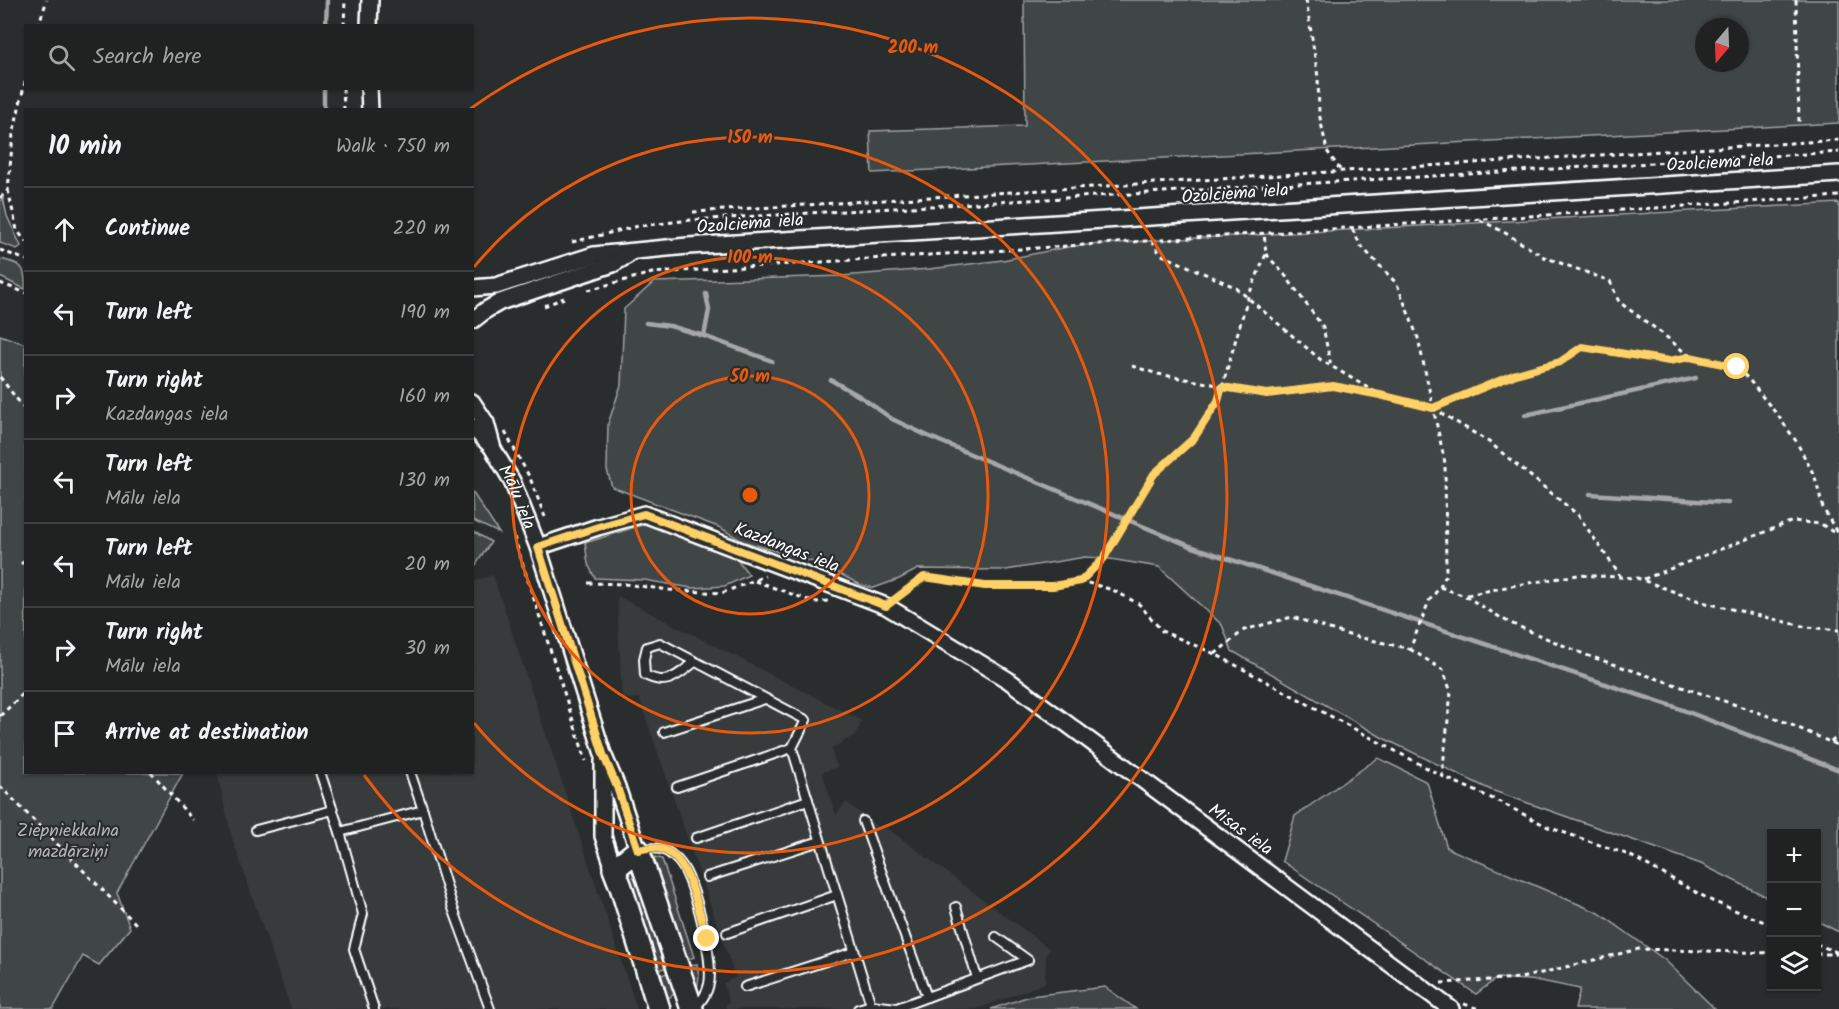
<!DOCTYPE html>
<meta charset="utf-8">
<style>
:root{--surface:#202222;--page:#2d2f2f;--text:#f1f3f6;--muted:#a2a4a5;--line:#3d3f40}
body{margin:0;font-family:Kalam,sans-serif;background:var(--page);color:var(--text)}
.controls{position:absolute;right:18px;bottom:18px;display:grid;overflow:hidden;border-radius:0px;box-shadow:0 2px 4px #0004}
.controls button{width:54px;height:54px;display:grid;place-items:center;padding:0;border:0;border-bottom:2px solid var(--line);background:var(--surface);color:var(--text);font:30px sans-serif}
.compass{position:absolute;left:1695px;top:18px;width:54px;height:54px;border-radius:50%;background:var(--surface);box-shadow:0 2px 4px #0004;rotate:199deg}
.stop{position:absolute;width:18px;height:18px;margin:-14px;border:4px solid #ffd166;border-radius:50%;background:#fff}
.stop.end{background:#ffd166;border-color:#fff;box-shadow:0 2px 6px #0008}
.list{margin:0;padding:0;list-style:none}
h2{display:flex;justify-content:space-between;align-items:center;height:78px;margin:0;padding:0 24px;font-size:26px}
h2 small{font-size:20px;font-weight:400;color:var(--muted)}
.list li{display:grid;grid-template-columns:39px 1fr auto;gap:18px;align-items:center;box-sizing:border-box;height:84px;padding:0 24px;border-top:2px solid var(--line)}
.list b{display:block;font-size:22px;white-space:nowrap}
.list p{margin:0;font-size:20px;white-space:nowrap;color:var(--muted)}
.list em{font-size:20px;font-style:normal;color:var(--muted)}
.icon{flex:none;width:33px;height:33px;fill:none;stroke:currentColor;stroke-width:2;stroke-linecap:round;stroke-linejoin:round}
.map{position:relative;flex:none;width:1839px;height:1009px;overflow:hidden}
.search{position:absolute;background:var(--surface);box-shadow:0 2px 4px #0004;left:24px;top:24px;width:450px;height:66px;display:flex;align-items:center;gap:15px;box-sizing:border-box;padding:0 21px;border-radius:0px;color:var(--muted);font-size:22px}
.panel{position:absolute;background:var(--surface);box-shadow:0 2px 4px #0004;left:24px;top:108px;width:450px;height:666px;border-radius:0px}
.map>svg:first-child{display:block}
.built{fill:#373a3b}
.green{fill:#414445;stroke:#a0a2a2;stroke-width:1.5;fill-rule:evenodd}
.lines{fill:none;stroke-linecap:round;stroke-linejoin:round}
.stream{stroke:#a6a7a7;stroke-width:4.5}
.lane-casing{stroke:#fff;stroke-width:12}
.street-casing{stroke:#fff;stroke-width:20}
.secondary-casing{stroke:#fff;stroke-width:26}
.path{stroke:#fff;stroke-width:3;stroke-dasharray:4.5 4.5;stroke-linecap:butt}
.lane{stroke:#2a2d2e;stroke-width:8}
.street{stroke:#2a2d2e;stroke-width:15}
.secondary{stroke:#2a2d2e;stroke-width:21}
.route{stroke:#ffd166;stroke-width:8}
.ring{fill:none;stroke:#e8590c;stroke-width:3}
.labels{text-anchor:middle;stroke-width:4.5;stroke-linejoin:round;paint-order:stroke}
.street-label{font-size:18px;fill:#fff;stroke:#2a2d2e}
.park-label{font-size:18px;fill:#b3b4b5;stroke:#2a2d2e}
.centre{fill:#e8590c;stroke:#2a2d2e;stroke-width:3}
.ring-label{font-size:18px;text-anchor:middle;font-weight:bold;fill:#e8590c;stroke:#2a2d2e;stroke-width:4.5;stroke-linejoin:round;paint-order:stroke}
</style>
<div class="map">
<svg width="1839" height="1009" viewBox="0 0 1839 1009">
<rect width="100%" height="100%" fill="#2a2d2e"/>
<filter id="ink" filterUnits="userSpaceOnUse"><feTurbulence type="fractalNoise" baseFrequency=".0167" numOctaves="2"/><feDisplacementMap in="SourceGraphic" scale="12" xChannelSelector="R" yChannelSelector="G"/><feConvolveMatrix kernelMatrix="1 2 1 2 8 2 1 2 1" color-interpolation-filters="sRGB"/></filter>
<g filter="url(#ink)">
<g class="built">
<path d="M493,575L637,1009H291L232,838L217,773L472,772L473,582Z"/>
<path d="M617,596L862,721L855,735L831,749L837,767L822,772L836,815L846,802L879,828L883,825L1050,949L1046,955L1045,983L977,1009H726V1005L729,1002L723,983L735,978V976L639,698L622,699Z"/>
</g>
<g class="green">
<path d="M1024,0H1839V123L872,173L870,131L1025,126ZM1704,27H1740V63H1704Z"/>
<path d="M3,198L7,216L21,246L17,249L0,243V201Z"/>
<path d="M1839,203V932L1817,921L1816,834H1772L1771,899L1701,864L1491,790L1383,738L1232,651L1222,625L1159,567L1104,558L1085,557L1006,570L918,569L899,579L874,588L861,585L823,565L742,541L721,528L612,487L607,470L608,424L621,385L624,309L654,282L841,276L929,269L1003,260L1073,246L1162,240Z"/>
<path d="M0,259C22,264 26,266 25,289L0,277Z"/>
<path d="M0,335L25,344L26,772L183,773L117,893L130,928L99,965L83,956L53,1009H0Z"/>
<path d="M472,493H473L499,533L473,521Z"/>
<path d="M645,524L734,555L749,575L725,586L692,588L644,580L595,578L588,564L585,543Z"/>
<path d="M473,531L491,542L473,569Z"/>
<path d="M1378,758L1427,782L1447,848L1599,913L1665,960L1715,1009H1575L1580,989L1541,981L1497,978L1476,994L1282,861L1295,816Z"/>
<path d="M651,856L662,859L694,957L685,961Z"/>
<path d="M630,867H635L668,967L654,971L625,871Z"/>
<path d="M697,964L699,976L697,991L687,966Z"/>
<path d="M670,972L675,993L670,997L665,998L656,977Z"/>
<path d="M1105,987L1136,1009H991L1030,996Z"/>
</g>
<g class="lines">
<g class="stream">
<path d="M326,26L327,0"/>
<path d="M324,110V88"/>
<path d="M706,294L709,310L704,336L772,361"/>
<path d="M646,323L670,326L704,336"/>
<path d="M831,380L861,397L892,419L930,437L1190,546L1675,707L1839,770"/>
<path d="M1525,415L1696,378"/>
<path d="M1590,494L1728,503"/>
</g>
<defs>
<g id="lane">
<path d="M695,662C677,675 668,687 645,675L644,659L647,647L660,643L806,720L792,748L871,1005L858,1009"/>
<path d="M664,732L765,699"/>
<path d="M320,772L340,832"/>
<path d="M410,772L423,810"/>
<path d="M677,787L792,748"/>
<path d="M863,821L927,997"/>
<path d="M256,830L333,810"/>
<path d="M696,838L808,800"/>
<path d="M639,850C648,848 658,847 666,851C670,853 677,859 680,863C695,881 714,962 709,984C707,994 701,1001 695,1008"/>
<path d="M707,877L820,841"/>
<path d="M956,907L977,978"/>
<path d="M727,933L837,895"/>
<path d="M745,987L854,952"/>
<path d="M871,1005L897,1008L1028,960L996,937"/>
<path d="M374,1009L354,949L363,914L340,832L423,810L453,908L490,1009"/>
</g>
<g id="street">
<path d="M369,26L370,0"/>
<path d="M369,88L370,110"/>
<path d="M472,288L496,286L594,255L688,246L1839,174"/>
<path d="M472,321L486,310L500,302L613,264L628,255"/>
<path id="s1" d="M472,402L486,423L493,449L512,481L538,547L603,754L617,787L638,850"/>
<path d="M472,427L491,446"/>
<path d="M538,547L598,527L644,514L886,606L1008,680L1451,1009"/>
<path d="M603,760V836L614,869"/>
</g>
<path id="secondary" d="M659,1009L621,887L614,869L638,850L692,1009"/>
</defs>
<use href="#lane" class="lane-casing"/>
<use href="#street" class="street-casing"/>
<use href="#secondary" class="secondary-casing"/>
<g class="path">
<path d="M1306,0L1318,77L1319,113L1327,151L1341,171"/>
<path d="M1796,0L1799,122"/>
<path d="M38,26L47,0"/>
<path d="M344,26L345,0"/>
<path d="M343,88L344,110"/>
<path d="M8,190L17,230L26,242"/>
<path d="M0,198L8,190L13,134L26,78"/>
<path d="M693,212L1839,140"/>
<path d="M1480,220L1502,231L1544,257L1610,281L1619,302L1663,334L1690,357L1737,367L1750,381L1779,417L1796,441L1815,477L1823,508L1839,536"/>
<path d="M1152,240L1160,254L1235,287L1321,360L1380,395L1433,408L1516,374L1560,362L1582,347L1669,361L1690,357"/>
<path d="M572,242L639,226L692,220L1839,152"/>
<path d="M0,250L26,260"/>
<path d="M1266,254L1285,275L1323,327L1331,366"/>
<path d="M0,283L26,293"/>
<path d="M588,290L652,273L1839,196"/>
<path d="M544,306L564,298"/>
<path d="M1132,366L1158,374L1267,394L1333,386L1375,394"/>
<path d="M0,377L26,411"/>
<path d="M1433,408L1489,442L1578,515L1621,577"/>
<path d="M505,432L530,478L545,517"/>
<path d="M514,537L586,761"/>
<path d="M21,564L26,560"/>
<path d="M1644,579L1793,521L1821,524L1836,534"/>
<path d="M755,581L814,602L829,601"/>
<path d="M1081,581L1104,558L1153,474L1194,438L1218,401L1248,297L1266,254L1264,233"/>
<path d="M588,583L625,584L669,590L722,593L765,576"/>
<path d="M1440,587L1465,596L1508,622L1586,655L1778,719L1839,746"/>
<path d="M1467,595L1511,586L1578,575L1637,578L1702,602L1807,627L1839,630"/>
<path d="M898,597L924,577L985,586L1053,587L1081,581L1113,590L1139,604L1162,631L1215,654L1442,776L1500,802L1548,827L1629,855L1712,901L1772,925"/>
<path d="M1410,649L1443,670L1451,692L1442,776"/>
<path d="M1215,654L1244,630L1292,617L1345,634L1410,649L1429,601L1440,587L1446,575L1445,463L1418,338L1397,284L1361,246L1351,227"/>
<path d="M0,716L26,691"/>
<path d="M1831,742L1839,735"/>
<path d="M151,772L193,820"/>
<path d="M0,786L136,924"/>
<path d="M1816,944L1839,953"/>
<path d="M1816,954H1839"/>
<path d="M1441,983L1521,978L1639,949L1772,953"/>
<path d="M1464,1004L1479,1009"/>
</g>
<use href="#lane" class="lane"/>
<use href="#street" class="street"/>
<use href="#secondary" class="secondary"/>
</g>
</g>
<g class="lines" filter="url(#ink)">
<path class="route" d="M707,939C699,914 691,862 666,851C656,846 647,848 638,850L617,787L603,754L538,547L598,527L644,514L886,606L924,577L985,586H1053L1081,581L1104,558L1154,474L1194,438L1218,401L1222,387L1267,394L1333,386L1380,395L1433,408L1516,374L1560,362L1582,347L1669,361L1690,357L1737,367"/>
</g>
<g class="ring">
<circle cx="750" cy="495" r="119"/>
<circle cx="750" cy="495" r="238"/>
<path d="M474 267A358 358 0 1 1 474 723"/>
<path d="M470 109A477 477 0 1 1 364 775"/>
</g>
<g class="labels">
<g class="street-label">
<text transform="translate(1720 162) rotate(-3)" y="6">Ozolciema iela</text>
<text transform="translate(1235 193) rotate(-4)" y="6">Ozolciema iela</text>
<text transform="translate(750 223) rotate(-4)" y="6">Ozolciema iela</text>
<text dy="6" stroke="none"><textPath href="#s1" startOffset="106">Mālu iela</textPath></text>
<text transform="translate(787 547) rotate(21)" y="6">Kazdangas iela</text>
<text transform="translate(1241 829) rotate(36)" y="6">Misas iela</text>
</g>
<g class="park-label">
<text x="68" y="836">Ziepniekkalna<tspan x="68" dy="21">mazdārziņi</tspan></text>
</g>
</g>
<circle cx="750" cy="495" r="9" class="centre"/>
<g class="ring-label">
<text x="913" y="53">200 m</text>
<text x="750" y="143">150 m</text>
<text x="750" y="263">100 m</text>
<text x="750" y="382">50 m</text>
</g>
</svg>
<div class="controls">
<button>+</button>
<button>−</button>
<button><svg class="icon" aria-label="layers" viewBox="0 0 24 24"><path d="M12 4l9 5-9 5-9-5zM3 14l9 5 9-5"/></svg></button>
</div>
<svg class="compass" viewBox="-18 -18 36 36"><path d="M0-13l5 13h-10z" fill="#e53935"/><path d="M0 13l5-13h-10z" fill="#a2a4a5"/></svg>
<div class="stop" style="left:1737px;top:367px"></div>
<div class="stop end" style="left:707px;top:939px"></div>
<div class="search"><svg class="icon" aria-label="search" viewBox="0 0 24 24"><circle cx="10" cy="10" r="6"/><path d="M15 15l6 6"/></svg>Search here</div>
<section class="panel">
<h2>10 min<small>Walk · 750 m</small></h2>
<ul class="list">
<li><svg class="icon" aria-label="ahead" viewBox="0 0 24 24"><path d="M12 20V5M6 11l6-6 6 6"/></svg><div><b>Continue</b></div><em>220 m</em></li>
<li><svg class="icon" aria-label="left" viewBox="0 0 24 24"><path d="M17 20v-9H6M10 6l-5 5 5 5"/></svg><div><b>Turn left</b></div><em>190 m</em></li>
<li><svg class="icon" aria-label="right" viewBox="0 0 24 24"><path d="M7 20v-9h11M14 6l5 5-5 5"/></svg><div><b>Turn right</b><p>Kazdangas iela</p></div><em>160 m</em></li>
<li><svg class="icon" aria-label="left" viewBox="0 0 24 24"><path d="M17 20v-9H6M10 6l-5 5 5 5"/></svg><div><b>Turn left</b><p>Mālu iela</p></div><em>130 m</em></li>
<li><svg class="icon" aria-label="left" viewBox="0 0 24 24"><path d="M17 20v-9H6M10 6l-5 5 5 5"/></svg><div><b>Turn left</b><p>Mālu iela</p></div><em>20 m</em></li>
<li><svg class="icon" aria-label="right" viewBox="0 0 24 24"><path d="M7 20v-9h11M14 6l5 5-5 5"/></svg><div><b>Turn right</b><p>Mālu iela</p></div><em>30 m</em></li>
<li><svg class="icon" aria-label="arrive" viewBox="0 0 24 24"><path d="M6 21V4h12l-3 4 3 4H6"/></svg><div><b>Arrive at destination</b></div></li>
</ul>
</section>
</div>
